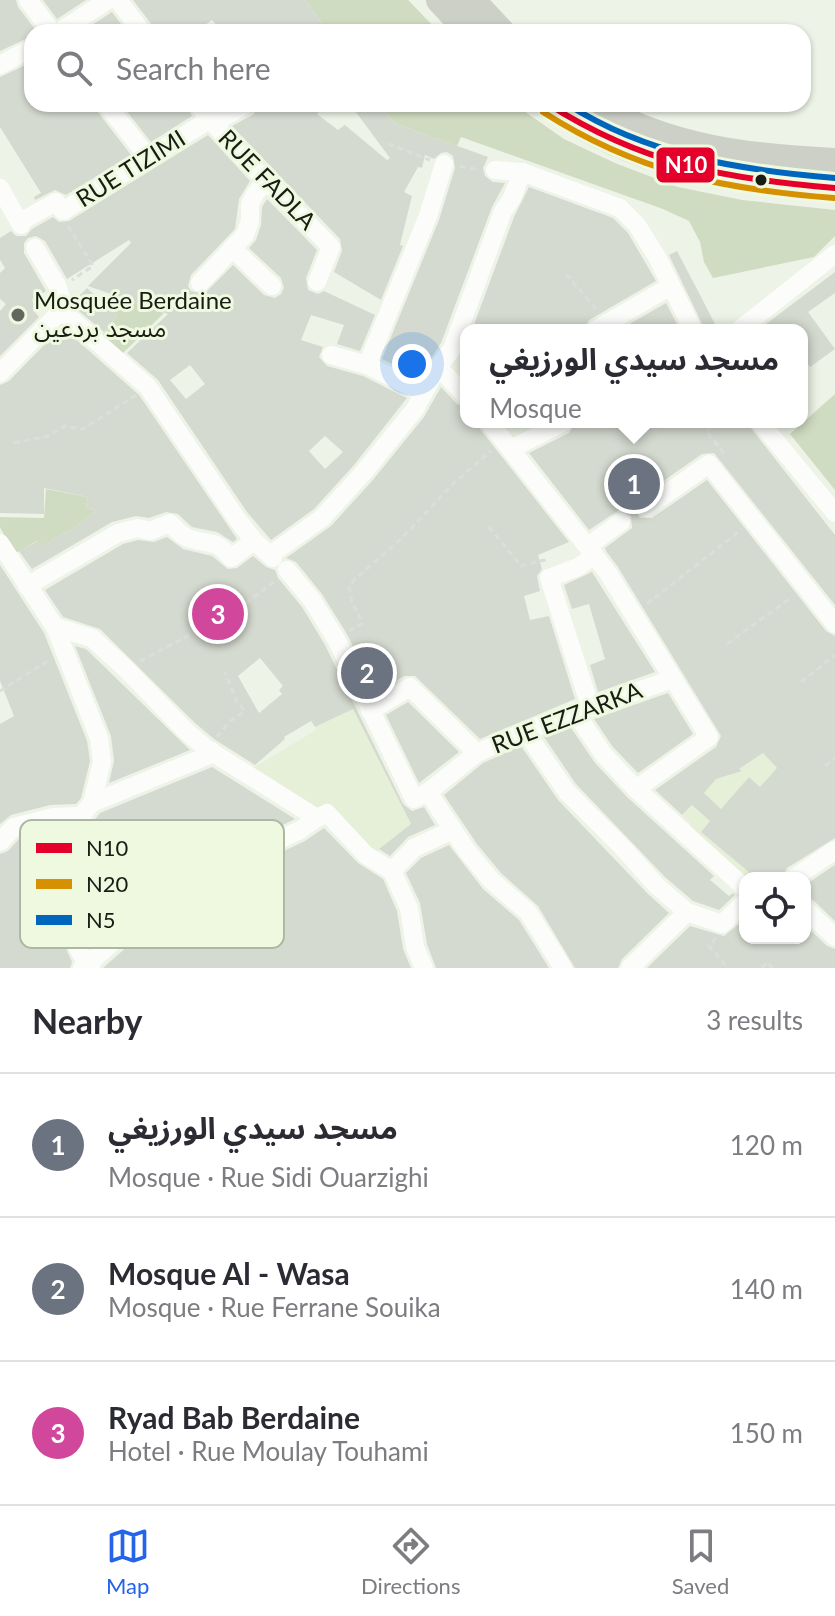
<!DOCTYPE html>
<meta charset="utf-8">
<style>
:root{--surface:#fff;--page:#f7f7f7;--text:#2b2b33;--muted:#7c7c81;--line:#e1e1e2;--accent:#2563eb}
body{margin:0;font-family:Lato,"Noto Sans Arabic",sans-serif;background:var(--page);color:var(--text)}
.controls{position:absolute;right:24px;bottom:24px;display:grid;overflow:hidden;border-radius:16px;box-shadow:0 2px 6px #0004}
.controls button{width:72px;height:72px;display:grid;place-items:center;padding:0;border:0;border-bottom:2px solid var(--line);background:var(--surface);color:var(--text);font:40px sans-serif}
.you{position:absolute;left:412px;top:364px;width:28px;height:28px;margin:-20px;border:6px solid #fff;border-radius:50%;background:#1a73e8;box-shadow:0 0 0 12px #1a73e833}
.badge{display:grid;place-items:center;width:52px;height:52px;border-radius:50%;background:var(--accent);color:#fff;font-size:26px;font-weight:700}
.pin{position:absolute;translate:-50% -50%;border:4px solid #fff;box-shadow:0 2px 8px #0006}
.popup{position:absolute;left:460px;top:324px;width:348px;height:104px;box-sizing:border-box;display:grid;place-content:center;border-radius:16px;background:var(--surface);filter:drop-shadow(0 2px 6px #0005);font-size:26px;white-space:nowrap;color:var(--muted)}
.popup b{font-size:30px;color:var(--text)}
.popup::after{content:'';position:absolute;left:50%;top:100%;margin-left:-16px;border:16px solid transparent;border-top-color:var(--surface)}
.list{margin:0;padding:0;list-style:none}
h2{display:flex;justify-content:space-between;align-items:center;height:104px;margin:0;padding:0 32px;font-size:34px}
h2 small{font-size:26px;font-weight:400;color:var(--muted)}
.list li{display:grid;grid-template-columns:52px 1fr auto;gap:24px;align-items:center;box-sizing:border-box;height:144px;padding:0 32px;border-top:2px solid var(--line)}
.list b{display:block;font-size:30px;white-space:nowrap}
.list p{margin:0;font-size:26px;white-space:nowrap;color:var(--muted)}
.list em{font-size:26px;font-style:normal;color:var(--muted)}
.icon{flex:none;width:44px;height:44px;fill:none;stroke:currentColor;stroke-width:2;stroke-linecap:round;stroke-linejoin:round}
.map{position:relative;flex:none;width:835px;height:968px;overflow:hidden}
.search{position:absolute;background:var(--surface);box-shadow:0 2px 6px #0004;left:24px;right:24px;top:24px;height:88px;display:flex;align-items:center;gap:20px;box-sizing:border-box;padding:0 28px;border-radius:24px;color:var(--muted);font-size:30px}
.sheet{height:536px;background:var(--surface)}
nav{display:flex;justify-content:space-around;align-items:center;box-sizing:border-box;height:112px;border-top:2px solid var(--line);background:var(--surface);font-size:22px;color:var(--muted)}
nav a{display:grid;justify-items:center;gap:4px}
nav .on{color:var(--accent)}
.map>svg:first-child{display:block}
.built{fill:#e6f0d9}
.green{fill:#d0dcc1}
.building{fill:#d5dad0;fill-rule:evenodd}
.lines{fill:none;stroke-linecap:round;stroke-linejoin:round}
.path{stroke:#dcdeda;stroke-width:3;stroke-dasharray:6 4;stroke-linecap:butt}
.street{stroke:#fcfdfb;stroke-width:18}
.primary{stroke:#cdd0c6;stroke-width:28}
.bus-1-casing{stroke:#eef9e0;stroke-width:12}
.bus-2-casing{stroke:#eef9e0;stroke-width:12}
.bus-3-casing{stroke:#eef9e0;stroke-width:12}
.bus-1{stroke:#e4002b;stroke-width:6}
.bus-2{stroke:#d69103;stroke-width:6}
.bus-3{stroke:#0065bd;stroke-width:6}
.bus-dot{fill:#191c14;stroke:#eef9e0;stroke-width:3}
.poi-dot{fill:#63675e;stroke:#eef9e0;stroke-width:3}
.labels{text-anchor:middle;stroke-width:6;stroke-linejoin:round;paint-order:stroke}
.street-label{font-size:24px;fill:#191c14;stroke:#eef9e0}
.poi-label{font-size:24px;fill:#191c14;stroke:#eef9e0;text-anchor:start}
.key{fill:#eef9e0;stroke:#aeb7a3;stroke-width:2}
.key-label{font-size:22px;fill:#191c14}
.line-badge{stroke:#eef9e0;stroke-width:3}
.badge-label{font-size:22px;text-anchor:middle;font-weight:bold;fill:#fff}
</style>
<div class="map">
<svg width="835" height="968" viewBox="0 0 835 968">
<rect width="100%" height="100%" fill="#edf3e6"/>
<g class="built">
<path d="M353,709L414,830L397,835L373,854L251,769L316,730L315,727Z"/>
<path d="M763,753L818,815L760,878H745L688,832L691,824L682,816L716,779L730,775Z"/>
</g>
<g class="green">
<path d="M305,0H408L439,32H328Z"/>
<path d="M381,104H514L564,139L615,163L678,187L742,200L835,210V236L814,257L713,278L704,262L700,242L689,221L663,209L461,137L457,146L394,123Z"/>
<path d="M114,295L164,313L122,354L100,338L117,316L106,306Z"/>
<path d="M835,394V490L790,434Z"/>
<path d="M46,489L88,497L86,507L96,511L66,534L64,532L42,547L37,541L14,554L0,527V517L44,518Z"/>
</g>
<g class="building">
<path d="M0,0H16L18,7L37,32H32V36L0,51Z"/>
<path d="M43,0H86L57,19Z"/>
<path d="M133,0H305L328,32H223L212,20L195,32H154L152,25Z"/>
<path d="M112,12L127,32H81Z"/>
<path d="M32,62V104H94L97,111L131,155L66,195L55,190L35,200L34,197L41,193L0,127V77Z"/>
<path d="M121,104H185L192,116L151,142Z"/>
<path d="M259,104H326L317,114L338,130L345,125L387,160L390,158L350,104H381L394,123L488,157L483,168L485,176L493,182L505,183L492,207L441,343L419,377L382,359L439,220L455,168L453,156L447,152L441,153L434,159L425,155L422,168L418,167L404,192L412,196L400,245L403,246L381,300L334,272L342,251L340,239L232,126L254,114Z"/>
<path d="M208,135L250,181L239,199L235,229L191,275L188,286L191,291L204,294L233,265L264,295L275,298L281,294L284,288L281,278L249,248L256,240L261,225L262,207L267,199L317,250L306,278L308,290L318,294L324,291L375,315L360,351L337,344L344,325L311,315L301,340L323,347L319,357L327,366L363,376L407,398L354,465L314,509L271,540L247,512L158,380L127,353L168,314L88,286L131,243L129,240L67,279L45,241L36,236L28,238L24,243V253L46,291L32,300L37,308L33,310L39,317L0,356V311L6,304L0,299V273L5,268L0,260V238L11,231L16,236H26L32,229L53,217L59,222L69,221ZM190,365L205,384L186,399L170,380ZM325,436L343,452L325,469L309,451Z"/>
<path d="M529,187L613,218L628,233L656,281L589,320L583,330H472L514,217Z"/>
<path d="M677,251L699,293L718,330H705L669,255Z"/>
<path d="M835,272V293L808,312L835,349L810,367L802,356V330H758Z"/>
<path d="M87,288L117,316L104,332L73,306L74,301Z"/>
<path d="M666,303L680,330H619Z"/>
<path d="M62,327L139,395L237,539L233,542L217,532L192,527L178,514L166,512L149,518L136,516L112,522L32,569L19,551L38,541L42,547L64,532L66,534L96,511L86,507L88,497L44,488V514L0,513V385L9,381Z"/>
<path d="M441,387L457,404L466,408V422H477L480,429L569,542L538,555L542,569L537,576L540,591L524,596L530,620L549,616L575,699L480,739L415,676H404L376,693L347,634L322,594L296,562L286,558L331,526L372,481L424,417Z"/>
<path d="M576,422H746L835,535V605L714,453L702,454L639,498L634,508L640,518H652L707,480L826,631L835,636V838L787,868L782,878H756L701,832L710,821L692,805L682,815L655,790L716,747L721,736L618,567L606,551L605,548L632,528L631,516L619,510L589,530L529,453L569,433ZM763,753L777,768L760,787L749,777L721,809L704,793L716,779L742,771L739,769Z"/>
<path d="M167,537L183,549L212,556L228,569L237,568L253,556L266,567L275,570L278,578L302,607L325,645L403,804L412,811L424,807L435,825L408,837L390,856L379,849L411,824L353,709L315,727L311,721L284,737L285,739L255,765L214,739L194,722L100,629L63,617L45,590L123,544L138,540L154,542ZM260,658L283,686L279,690L282,694L259,713L238,676Z"/>
<path d="M0,565L44,633L87,741L90,761L81,798L76,804L50,805L11,815L0,824V724L14,716L0,681Z"/>
<path d="M592,572L655,672L598,692L590,665L605,659L589,604L572,609L564,585Z"/>
<path d="M75,646L86,649L190,750L109,783L114,761L111,736Z"/>
<path d="M668,693L693,734L638,773L613,747L594,719Z"/>
<path d="M408,702L459,752L419,783L386,715Z"/>
<path d="M571,728L595,763L627,797L714,876L710,880L729,896L733,893L735,895L719,910L693,901L665,877L576,784L544,737Z"/>
<path d="M521,746L558,800L648,894L669,913L622,959L618,968H575L538,906L501,873L477,844L444,795L483,763Z"/>
<path d="M212,767L295,819L246,843L235,825L204,841L214,859L243,852L245,857L213,880L193,889L181,872L161,890L167,895L134,909L91,946L83,927L76,885L82,843L90,826L100,813Z"/>
<path d="M324,828L358,863L383,879L397,911L403,949L411,968H103L147,929L164,921L204,910L225,900L267,871L271,866V857L305,841Z"/>
<path d="M55,829H63L54,861V910L60,935L72,962L70,968H0V854L8,851L20,838Z"/>
<path d="M449,845L483,889L519,920L549,968H436L427,944L420,903L406,873L421,858Z"/>
<path d="M835,865V921L813,900L805,897V885Z"/>
<path d="M745,919V938H805V925L827,946L835,949V968H647L690,926L724,936Z"/>
</g>
<g class="lines">
<g class="path">
<path d="M388,144L430,160"/>
<path d="M460,166L480,170"/>
<path d="M68,226L93,266L72,280"/>
<path d="M566,274L597,310"/>
<path d="M721,422L706,431L723,452L721,454"/>
<path d="M14,443L48,436L65,426L83,429L136,395"/>
<path d="M489,527L521,566L544,560L545,562"/>
<path d="M647,604L742,529"/>
<path d="M349,631L363,623L352,603L349,586L354,580L401,539L455,482L491,451"/>
<path d="M727,644L792,597"/>
<path d="M140,661L234,612L274,582"/>
<path d="M801,682L835,655"/>
<path d="M0,691L51,659"/>
<path d="M217,737L229,722L245,711L237,702L225,672"/>
<path d="M825,766L835,758"/>
<path d="M716,938L709,946L728,968"/>
<path d="M762,968L767,962L773,968"/>
</g>
<g class="street">
<path d="M28,0L52,32"/>
<path d="M118,0L142,32"/>
<path d="M59,32L108,0"/>
<path d="M0,65L32,48"/>
<path d="M106,104L148,157"/>
<path d="M197,104L240,154L331,247L317,282"/>
<path d="M495,170L522,172L620,208L637,225L657,257L693,330"/>
<path d="M0,188L21,225"/>
<path d="M20,222L56,202L63,211L204,123L217,121L247,104"/>
<path d="M35,248L55,282"/>
<path d="M232,248L272,286"/>
<path d="M200,283L245,235L250,221V204L255,194L267,180"/>
<path d="M59,312L69,317L148,387L237,519L254,541L273,558"/>
<path d="M595,330L671,286"/>
<path d="M739,330L835,254"/>
<path d="M331,355L367,365L423,393"/>
<path d="M367,365L428,216L444,164"/>
<path d="M438,367L466,396"/>
<path d="M0,373L57,315L62,301L57,285"/>
<path d="M489,422L608,573L709,737L636,789"/>
<path d="M760,422L835,513"/>
<path d="M511,449L564,422"/>
<path d="M646,508L709,464L835,624"/>
<path d="M0,543L55,627L99,738L102,762L92,803"/>
<path d="M588,546L621,522"/>
<path d="M270,555L322,518L363,473L415,409L438,367L452,349L503,211L512,198L522,172"/>
<path d="M287,570L312,600L336,639L414,799L428,792L467,851L492,881L528,912L563,968"/>
<path d="M27,586L118,533L138,528L150,531L170,523C176,529 182,537 191,539C211,545 216,539 231,558L254,541"/>
<path d="M55,627L92,638L127,670L186,731L207,749L317,818L327,813L366,855L392,871"/>
<path d="M590,706L549,578L578,567L595,555"/>
<path d="M370,711L410,687L477,753"/>
<path d="M574,711L604,755L636,789L745,888"/>
<path d="M525,731L567,792L623,848L657,886L687,912L722,924L745,902"/>
<path d="M428,792L477,753L525,731L672,679"/>
<path d="M0,842L14,827L53,817L80,816"/>
<path d="M392,871L409,908L415,947L424,968"/>
<path d="M392,871L414,848L452,830"/>
<path d="M794,878L835,850"/>
<path d="M805,909L835,937"/>
<path d="M82,968C106,952 124,926 150,914C163,907 178,906 191,902C217,895 239,876 260,861L255,851L300,830L317,818"/>
<path d="M91,968C56,928 54,842 92,803L207,756L212,751"/>
<path d="M630,968L687,912"/>
</g>
<g class="primary">
<path d="M440,0L470,32"/>
<path d="M471,0L501,32"/>
<path d="M548,104C636,166 731,181 835,188"/>
<path d="M592,104C668,149 749,158 835,162"/>
</g>
<defs>
<path id="bus-1" d="M548,104C642,164 725,179 835,188"/>
<path id="bus-2" d="M543,112C638,173 723,189 834,198"/>
<path id="bus-3" d="M567,104C648,156 740,170 835,178"/>
</defs>
<use href="#bus-1" class="bus-1-casing"/>
<use href="#bus-2" class="bus-2-casing"/>
<use href="#bus-3" class="bus-3-casing"/>
<use href="#bus-1" class="bus-1"/>
<use href="#bus-2" class="bus-2"/>
<use href="#bus-3" class="bus-3"/>
</g>
<circle class="bus-dot" cx="761" cy="180" r="7"/>
<circle class="poi-dot" cx="18" cy="315" r="8"/>
<g class="labels">
<g class="street-label">
<text transform="translate(131 169) rotate(-32)" y="8">RUE TIZIMI</text>
<text transform="translate(267 180) rotate(46)" y="8">RUE FADLA</text>
<text transform="translate(567 718) rotate(-21)" y="8">RUE EZZARKA</text>
</g>
<g class="poi-label">
<text x="34" y="309">Mosquée Berdaine<tspan x="34" dy="28">مسجد بردعين</tspan></text>
</g>
</g>
<rect x="20" y="820" width="264" height="128" rx="12" class="key"/>
<rect x="36" y="843" width="36" height="10" fill="#e4002b"/>
<rect x="36" y="879" width="36" height="10" fill="#d69103"/>
<rect x="36" y="915" width="36" height="10" fill="#0065bd"/>
<g class="key-label">
<text x="86" y="856">N10</text>
<text x="86" y="892">N20</text>
<text x="86" y="928">N5</text>
</g>
<rect class="line-badge" x="655" y="146" width="61" height="38" rx="8" fill="#e4002b"/>
<g class="badge-label">
<text x="686" y="173">N10</text>
</g>
</svg>
<div class="controls">
<button><svg class="icon" aria-label="locate" viewBox="0 0 24 24"><circle cx="12" cy="12" r="6"/><path d="M12 2v4M12 18v4M2 12h4M18 12h4"/></svg></button>
</div>
<div class="you"></div>
<div class="pin badge" style="left:634px;top:484px;background:#6b7280">1</div>
<div class="popup"><b>مسجد سيدي الورزيغي</b>Mosque</div>
<div class="pin badge" style="left:367px;top:673px;background:#6b7280">2</div>
<div class="pin badge" style="left:218px;top:614px;background:#d1479c">3</div>
<div class="search"><svg class="icon" aria-label="search" viewBox="0 0 24 24"><circle cx="10" cy="10" r="6"/><path d="M15 15l6 6"/></svg>Search here</div>
</div>
<section class="sheet">
<h2>Nearby<small>3 results</small></h2>
<ul class="list">
<li><span class="badge" style="background:#6b7280">1</span><div><b>مسجد سيدي الورزيغي</b><p>Mosque · Rue Sidi Ouarzighi</p></div><em>120 m</em></li>
<li><span class="badge" style="background:#6b7280">2</span><div><b>Mosque Al - Wasa</b><p>Mosque · Rue Ferrane Souika</p></div><em>140 m</em></li>
<li><span class="badge" style="background:#d1479c">3</span><div><b>Ryad Bab Berdaine</b><p>Hotel · Rue Moulay Touhami</p></div><em>150 m</em></li>
</ul>
</section>
<nav>
<a class="on"><svg class="icon" aria-label="map" viewBox="0 0 24 24"><path d="M3 6l6-2 6 2 6-2v14l-6 2-6-2-6 2zM9 4v14M15 6v14"/></svg>Map</a>
<a><svg class="icon" aria-label="directions" viewBox="0 0 24 24"><path d="M12 3l9 9-9 9-9-9zM9 14v-3h6M13 9l2 2-2 2"/></svg>Directions</a>
<a><svg class="icon" aria-label="saved" viewBox="0 0 24 24"><path d="M7 4h10v16l-5-4-5 4z"/></svg>Saved</a>
</nav>
